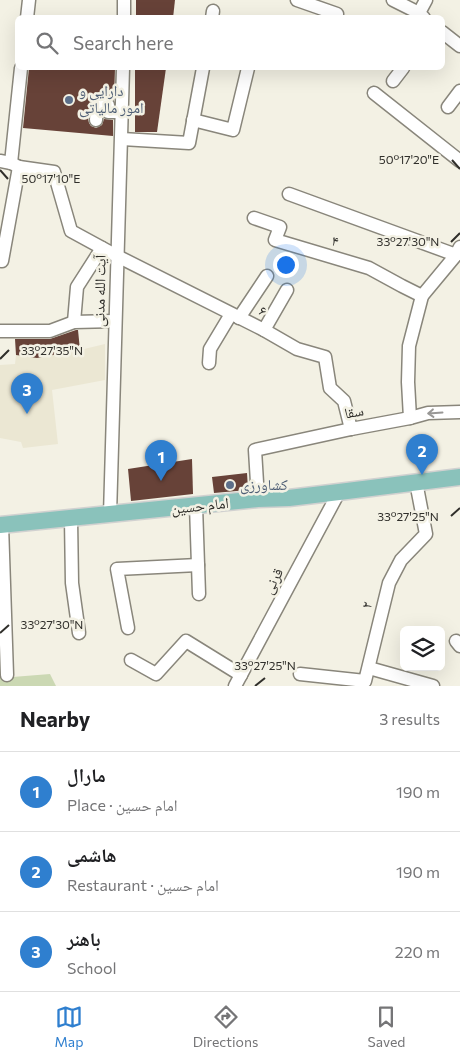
<!DOCTYPE html>
<meta charset="utf-8">
<style>
:root{--surface:#fff;--page:#f6f6f6;--text:#202124;--muted:#757577;--line:#e0e0e0;--accent:#2f7fcf}
body{margin:0;font-family:Commissioner,"Noto Naskh Arabic",sans-serif;background:var(--page);color:var(--text)}
.controls{position:absolute;right:15px;bottom:15px;display:grid;overflow:hidden;border-radius:8px;box-shadow:0 5px 20px #0002}
.controls button{width:45px;height:45px;display:grid;place-items:center;padding:0;border:0;border-bottom:1px solid var(--line);background:var(--surface);color:var(--text);font:25px sans-serif}
.you{position:absolute;left:285px;top:264px;width:18px;height:18px;margin:-12px;border:4px solid #fff;border-radius:50%;background:#1a73e8;box-shadow:0 0 0 8px #1a73e833}
.badge{display:grid;place-items:center;width:32px;height:32px;border-radius:50%;background:var(--accent);color:#fff;font-size:16px;font-weight:700}
.pin{position:absolute;translate:-50% -41px;filter:drop-shadow(0 1px 2px #0008)}
.pin::after{content:'';position:absolute;top:26px;width:18px;height:15px;background:inherit;clip-path:polygon(0 0,100% 0,50% 100%)}
.list{margin:0;padding:0;list-style:none}
h2{display:flex;justify-content:space-between;align-items:center;height:65px;margin:0;padding:0 20px;font-size:21px}
h2 small{font-size:16px;font-weight:400;color:var(--muted)}
.list li{display:grid;grid-template-columns:32px 1fr auto;gap:15px;align-items:center;box-sizing:border-box;height:80px;padding:0 20px;border-top:1px solid var(--line)}
.list b{display:block;font-size:19px;white-space:nowrap}
.list p{margin:0;font-size:16px;white-space:nowrap;color:var(--muted)}
.list em{font-size:16px;font-style:normal;color:var(--muted)}
.icon{flex:none;width:28px;height:28px;fill:none;stroke:currentColor;stroke-width:2;stroke-linecap:round;stroke-linejoin:round}
.map{position:relative;flex:none;width:460px;height:686px;overflow:hidden}
.search{position:absolute;background:var(--surface);box-shadow:0 5px 20px #0002;left:15px;right:15px;top:15px;height:55px;display:flex;align-items:center;gap:12px;box-sizing:border-box;padding:0 18px;border-radius:8px;color:var(--muted);font-size:19px}
.sheet{height:305px;background:var(--surface)}
nav{display:flex;justify-content:space-around;align-items:center;box-sizing:border-box;height:70px;border-top:1px solid var(--line);background:var(--surface);font-size:14px;color:var(--muted)}
nav a{display:grid;justify-items:center;gap:2px}
nav .on{color:var(--accent)}
.map>svg:first-child{display:block}
.built{fill:#ebe7d3}
.green{fill:#cbd8b3}
.building{fill:#674238}
.lines{fill:none;stroke-linecap:round;stroke-linejoin:round}
.minor-casing{stroke:#89867b;stroke-width:15}
.major-casing{stroke:#d1d1d0;stroke-width:19}
.minor{stroke:#fff;stroke-width:12}
.major{stroke:#8ac2bb;stroke-width:16}
.oneway{stroke:#989795}
.ticks{fill:none;stroke:#302f2b;stroke-width:2}
.service-dot{fill:#5c6f8a;stroke:#f3f1e4;stroke-width:2}
.labels{text-anchor:middle;stroke-width:5;stroke-linejoin:round;paint-order:stroke}
.service-label{font-size:15px;fill:#4e5e75;stroke:#f3f1e4;text-anchor:start}
.street-label{font-size:15px;fill:#302f2b;stroke:#f3f1e4}
.ticks-label{font-size:12px;text-anchor:middle;fill:#302f2b;stroke:#f3f1e4;stroke-width:5;stroke-linejoin:round;paint-order:stroke}
</style>
<div class="map">
<svg width="460" height="686" viewBox="0 0 460 686">
<rect width="100%" height="100%" fill="#f3f1e4"/>
<path class="built" d="M105,344V380L52,390L58,444L23,448L21,442L0,438V365L15,364L16,355L80,350Z"/>
<path class="green" d="M50,674L56,686H0V678Z"/>
<g class="building">
<path d="M136,0H175L173,18H136Z"/>
<path d="M29,68H115L114,100L108,97H97L93,98L89,104L88,119L89,123L91,126L96,128L102,125L104,119L113,120V136L23,128Z"/>
<path d="M135,68H166L157,132H135Z"/>
<path d="M76,330H78L80,350L37,358L16,355L15,339H50Z"/>
<path d="M192,459L193,494L131,501L128,469Z"/>
<path d="M247,473L248,490L214,493L212,477Z"/>
</g>
<g class="lines">
<defs>
<g id="minor">
<path d="M297,0L337,14"/>
<path d="M393,0L419,13L424,18"/>
<path d="M419,13L426,0"/>
<path d="M27,18L29,0"/>
<path d="M124,18V0"/>
<path d="M212,18L213,11"/>
<path d="M442,32L460,46"/>
<path d="M393,81L403,68"/>
<path d="M374,93L460,161"/>
<path d="M448,107L460,91"/>
<path d="M96,120L97,105H108V112H122"/>
<path d="M193,120L233,130L248,68"/>
<path d="M122,139L189,143L203,68"/>
<path d="M0,161L11,163L19,167L54,172L71,231L117,256L264,330L297,349L325,357L330,388L344,401L351,429"/>
<path d="M11,163L21,68"/>
<path d="M289,194L456,255"/>
<path d="M254,218L280,227L275,240L369,268L402,286L422,296"/>
<path d="M2,261L19,167"/>
<path d="M239,318L267,276"/>
<path d="M74,322L77,287L102,248"/>
<path d="M264,330L287,290"/>
<path d="M0,331H50L74,322L115,321"/>
<path d="M209,363L210,349L231,314"/>
<path d="M410,418L408,382L409,346L422,296L456,255L460,247"/>
<path d="M258,499L255,450L351,429L410,418L428,413L460,412"/>
<path d="M196,506L199,594"/>
<path d="M110,515L123,68"/>
<path d="M71,519L72,583L79,633"/>
<path d="M2,525L7,675"/>
<path d="M128,628L117,569L198,565"/>
<path d="M456,641L460,646"/>
<path d="M131,660L156,674L186,641L241,675"/>
<path d="M369,668L433,686"/>
<path d="M300,674L365,681L389,583L401,560L426,534L416,482"/>
<path d="M235,686L339,492"/>
</g>
<path id="major" d="M0,525L258,499L289,498L339,492L460,477"/>
</defs>
<use href="#minor" class="minor-casing"/>
<use href="#major" class="major-casing"/>
<use href="#minor" class="minor"/>
<use href="#major" class="major"/>
</g>
<defs><path id="oneway-shaft" d="M-6 0H5M1.5-3L5.5 0L1.5 3" fill="none" stroke-width="1.6" stroke-linecap="round" stroke-linejoin="round" transform="scale(1.25)"/></defs>
<use class="oneway" href="#oneway-shaft" transform="translate(435 413) rotate(176)"/>
<path class="ticks" d="M452,160L460,169M0,170L8,179M451,242L460,233M0,359L9,350M451,516L460,508M0,633L9,625M255,686L265,678"/>
<g class="service-dot">
<circle cx="69" cy="100" r="5"/>
<circle cx="230" cy="485" r="5"/>
</g>
<g class="labels">
<g class="service-label">
<text x="79" y="96">دارایی و<tspan x="79" dy="17">امور مالیاتی</tspan></text>
<text x="240" y="490">کشاورزی</text>
</g>
<g class="street-label">
<text transform="translate(335 241) rotate(16)" y="5">۴</text>
<text transform="translate(100 291) rotate(-89)" y="5">آیت الله مدنی</text>
<text transform="translate(263 311) rotate(25)" y="5">۶</text>
<text transform="translate(354 412) rotate(-11)" y="5">سقا</text>
<text transform="translate(200 506) rotate(-6)" y="5">امام حسین</text>
<text transform="translate(273 581) rotate(-62)" y="5">قرنی</text>
<text transform="translate(367 605) rotate(-77)" y="5">۲</text>
</g>
</g>
<g class="ticks-label">
<text x="409" y="164">50°17'20"E</text>
<text x="51" y="183">50°17'10"E</text>
<text x="408" y="246">33°27'30"N</text>
<text x="52" y="355">33°27'35"N</text>
<text x="408" y="521">33°27'25"N</text>
<text x="52" y="629">33°27'30"N</text>
<text x="265" y="670">33°27'25"N</text>
</g>
</svg>
<div class="controls">
<button><svg class="icon" aria-label="layers" viewBox="0 0 24 24"><path d="M12 4l9 5-9 5-9-5zM3 14l9 5 9-5"/></svg></button>
</div>
<div class="you"></div>
<div class="pin badge" style="left:161px;top:481px">1</div>
<div class="pin badge" style="left:422px;top:475px">2</div>
<div class="pin badge" style="left:27px;top:414px">3</div>
<div class="search"><svg class="icon" aria-label="search" viewBox="0 0 24 24"><circle cx="10" cy="10" r="6"/><path d="M15 15l6 6"/></svg>Search here</div>
</div>
<section class="sheet">
<h2>Nearby<small>3 results</small></h2>
<ul class="list">
<li><span class="badge">1</span><div><b>مارال</b><p>Place · امام حسین</p></div><em>190 m</em></li>
<li><span class="badge">2</span><div><b>هاشمی</b><p>Restaurant · امام حسین</p></div><em>190 m</em></li>
<li><span class="badge">3</span><div><b>باهنر</b><p>School</p></div><em>220 m</em></li>
</ul>
</section>
<nav>
<a class="on"><svg class="icon" aria-label="map" viewBox="0 0 24 24"><path d="M3 6l6-2 6 2 6-2v14l-6 2-6-2-6 2zM9 4v14M15 6v14"/></svg>Map</a>
<a><svg class="icon" aria-label="directions" viewBox="0 0 24 24"><path d="M12 3l9 9-9 9-9-9zM9 14v-3h6M13 9l2 2-2 2"/></svg>Directions</a>
<a><svg class="icon" aria-label="saved" viewBox="0 0 24 24"><path d="M7 4h10v16l-5-4-5 4z"/></svg>Saved</a>
</nav>
